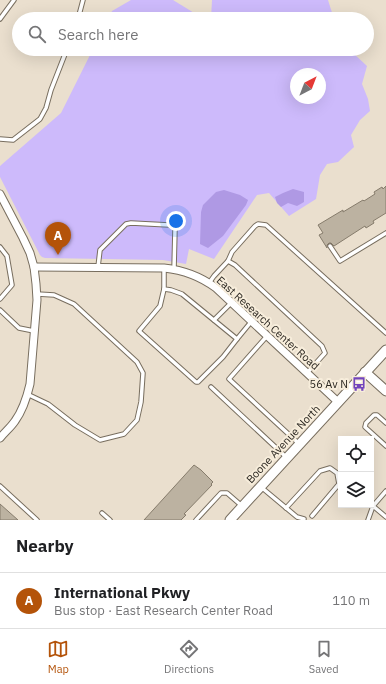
<!DOCTYPE html>
<meta charset="utf-8">
<style>
:root{--surface:#fff;--page:#f6f6f6;--text:#202124;--muted:#757577;--line:#e0e0e0;--accent:#b45309}
body{margin:0;font-family:"IBM Plex Sans",sans-serif;background:var(--page);color:var(--text)}
.controls{position:absolute;right:12px;bottom:12px;display:grid;overflow:hidden;border-radius:0px;box-shadow:0 4px 16px #0002}
.controls button{width:36px;height:36px;display:grid;place-items:center;padding:0;border:0;border-bottom:1px solid var(--line);background:var(--surface);color:var(--text);font:20px sans-serif}
.compass{position:absolute;left:290px;top:68px;width:36px;height:36px;border-radius:50%;background:var(--surface);box-shadow:0 4px 16px #0002;rotate:42deg}
.you{position:absolute;left:176px;top:221px;width:14px;height:14px;margin:-10px;border:3px solid #fff;border-radius:50%;background:#1a73e8;box-shadow:0 0 0 6px #1a73e833}
.badge{display:grid;place-items:center;width:26px;height:26px;border-radius:50%;background:var(--accent);color:#fff;font-size:13px;font-weight:700}
.pin{position:absolute;translate:-50% -33px;filter:drop-shadow(0 1px 2px #0008)}
.pin::after{content:'';position:absolute;top:21px;width:14px;height:12px;background:inherit;clip-path:polygon(0 0,100% 0,50% 100%)}
.list{margin:0;padding:0;list-style:none}
h2{display:flex;justify-content:space-between;align-items:center;height:52px;margin:0;padding:0 16px;font-size:17px}
h2 small{font-size:13px;font-weight:400;color:var(--muted)}
.list li{display:grid;grid-template-columns:26px 1fr auto;gap:12px;align-items:center;box-sizing:border-box;height:56px;padding:0 16px;border-top:1px solid var(--line)}
.list b{display:block;font-size:15px;white-space:nowrap}
.list p{margin:0;font-size:13px;white-space:nowrap;color:var(--muted)}
.list em{font-size:13px;font-style:normal;color:var(--muted)}
.icon{flex:none;width:22px;height:22px;fill:none;stroke:currentColor;stroke-width:2;stroke-linecap:round;stroke-linejoin:round}
.map{position:relative;flex:none;width:386px;height:520px;overflow:hidden}
.search{position:absolute;background:var(--surface);box-shadow:0 4px 16px #0002;left:12px;right:12px;top:12px;height:44px;display:flex;align-items:center;gap:10px;box-sizing:border-box;padding:0 14px;border-radius:22px;color:var(--muted);font-size:15px}
.sheet{height:108px;background:var(--surface)}
nav{display:flex;justify-content:space-around;align-items:center;box-sizing:border-box;height:56px;border-top:1px solid var(--line);background:var(--surface);font-size:11px;color:var(--muted)}
nav a{display:grid;justify-items:center;gap:2px}
nav .on{color:var(--accent)}
.map>svg:first-child{display:block}
.green{fill:#cdbafb;fill-rule:evenodd}
.water{fill:#af99e4}
.building{fill:#bcb2a1;stroke:#867c6c}
.lines{fill:none;stroke-linecap:round;stroke-linejoin:round}
.lane-casing{stroke:#786e5f;stroke-width:5.5}
.street-casing{stroke:#786e5f;stroke-width:9}
.secondary-casing{stroke:#786e5f;stroke-width:11}
.lane{stroke:#fff;stroke-width:3.5}
.street{stroke:#fff;stroke-width:7}
.secondary{stroke:#fff;stroke-width:9}
.labels{text-anchor:middle;stroke-width:4;stroke-linejoin:round;paint-order:stroke}
.street-label{font-size:11px;fill:#2a2620;stroke:#f7eddb}
.poi-label{font-size:11px;fill:#2a2620;stroke:#f7eddb;text-anchor:end}
</style>
<div class="map">
<svg width="386" height="520" viewBox="0 0 386 520">
<rect width="100%" height="100%" fill="#eadfce"/>
<g class="green">
<path d="M131,0H173L204,19H108L112,11Z"/>
<path d="M212,0H328L334,19H211Z"/>
<path d="M93,49H348L353,53L367,66L362,84L368,99L370,111L360,120L351,135L354,147L338,162L327,164L320,175L316,199L289,216L269,193L257,195L214,259L189,249L186,264L163,260L45,258L42,257L40,255L0,177V166L61,113ZM296,74H320V98H296Z"/>
</g>
<g class="water">
<path d="M293,189L304,192V202L297,206L288,203L281,207L277,203L275,197L283,193Z"/>
<path d="M224,190L240,195L248,200L246,205L223,236L208,248L200,244L201,212L203,205L216,192Z"/>
</g>
<g class="building">
<path d="M386,186V213L373,221L374,223L366,228L365,226L334,246L331,243H329L327,245V248L319,235L323,233L318,225L343,210V212L363,200L364,201L375,194L374,192L382,187L383,189Z"/>
<path d="M194,465L201,470L213,482L211,484L212,485L184,514L186,515L181,520H144Z"/>
<path d="M0,504L18,520H0Z"/>
</g>
<g class="lines">
<defs>
<g id="lane">
<path d="M0,19L14,0"/>
<path d="M78,19L83,0"/>
<path d="M0,139L13,140L40,119L46,108L51,90L67,49"/>
<path d="M330,246L340,261L386,233"/>
<path d="M0,247L7,256L12,285L0,299"/>
<path d="M228,261L232,252L255,226L258,224L266,225L386,333"/>
<path d="M98,267L100,250L126,224L131,223L169,225L173,227L175,229L174,269"/>
<path d="M164,268V289L171,290L182,294L237,339L251,322"/>
<path d="M209,283L214,276L228,261L235,265L322,346L325,353L307,373"/>
<path d="M164,289L160,306L139,331L196,382H198L223,357L237,339"/>
<path d="M0,310L19,328L34,331"/>
<path d="M214,320L231,303"/>
<path d="M267,336L229,379L296,441L298,444"/>
<path d="M211,387L286,457"/>
<path d="M27,394L48,404L75,425L100,440L124,434L137,420L141,402L143,373L137,362L74,304L54,295L37,294"/>
<path d="M386,423L377,415H374L366,423L365,427L386,446"/>
<path d="M0,486L37,520"/>
<path d="M261,487L297,517L304,519"/>
<path d="M373,506L386,517"/>
<path d="M286,508L320,471L330,468L337,473L339,484L312,516"/>
<path d="M102,513L110,520"/>
<path d="M196,520L221,493H227L242,506"/>
<path d="M368,520L373,506L386,491"/>
</g>
<g id="street">
<path d="M0,194L23,238L30,253L34,267L36,284L37,300L30,384C27,397 23,410 15,421C11,427 5,432 0,438"/>
<path d="M34,267L164,268C183,270 200,276 216,288L338,402"/>
</g>
<g id="secondary">
<path d="M365,372L386,391"/>
<path d="M230,520L386,350"/>
</g>
</defs>
<use href="#lane" class="lane-casing"/>
<use href="#street" class="street-casing"/>
<use href="#secondary" class="secondary-casing"/>
<use href="#lane" class="lane"/>
<use href="#street" class="street"/>
<use href="#secondary" class="secondary"/>
</g>
<defs>
<symbol id="bus-bare" viewBox="-9 -9 18 18"><path d="M-5-6H5V4H4V6H2V4H-2V6H-4V4H-5ZM-3.5-4V0h7V-4ZM-3.5 1.2v1.5H-2V1.2ZM2 1.2v1.5H3.5V1.2Z" fill="#7244bc" stroke="#f7eddb" stroke-width="2.5" paint-order="stroke"/></symbol>
</defs>
<g fill-rule="evenodd">
<use href="#bus-bare" x="349" y="374" width="20" height="20"/>
</g>
<g class="labels">
<g class="street-label">
<text transform="translate(268 323) rotate(42)" y="4">East Research Center Road</text>
<text transform="translate(283 444) rotate(-47)" y="4">Boone Avenue North</text>
</g>
<g class="poi-label">
<text x="348" y="388">56 Av N</text>
</g>
</g>
</svg>
<div class="controls">
<button><svg class="icon" aria-label="locate" viewBox="0 0 24 24"><circle cx="12" cy="12" r="6"/><path d="M12 2v4M12 18v4M2 12h4M18 12h4"/></svg></button>
<button><svg class="icon" aria-label="layers" viewBox="0 0 24 24"><path d="M12 4l9 5-9 5-9-5zM3 14l9 5 9-5"/></svg></button>
</div>
<svg class="compass" viewBox="-18 -18 36 36"><path d="M0-13l5 13h-10z" fill="#e53935"/><path d="M0 13l5-13h-10z" fill="#757577"/></svg>
<div class="you"></div>
<div class="pin badge" style="left:58px;top:255px">A</div>
<div class="search"><svg class="icon" aria-label="search" viewBox="0 0 24 24"><circle cx="10" cy="10" r="6"/><path d="M15 15l6 6"/></svg>Search here</div>
</div>
<section class="sheet">
<h2>Nearby<small></small></h2>
<ul class="list">
<li><span class="badge">A</span><div><b>International Pkwy</b><p>Bus stop · East Research Center Road</p></div><em>110 m</em></li>
</ul>
</section>
<nav>
<a class="on"><svg class="icon" aria-label="map" viewBox="0 0 24 24"><path d="M3 6l6-2 6 2 6-2v14l-6 2-6-2-6 2zM9 4v14M15 6v14"/></svg>Map</a>
<a><svg class="icon" aria-label="directions" viewBox="0 0 24 24"><path d="M12 3l9 9-9 9-9-9zM9 14v-3h6M13 9l2 2-2 2"/></svg>Directions</a>
<a><svg class="icon" aria-label="saved" viewBox="0 0 24 24"><path d="M7 4h10v16l-5-4-5 4z"/></svg>Saved</a>
</nav>
